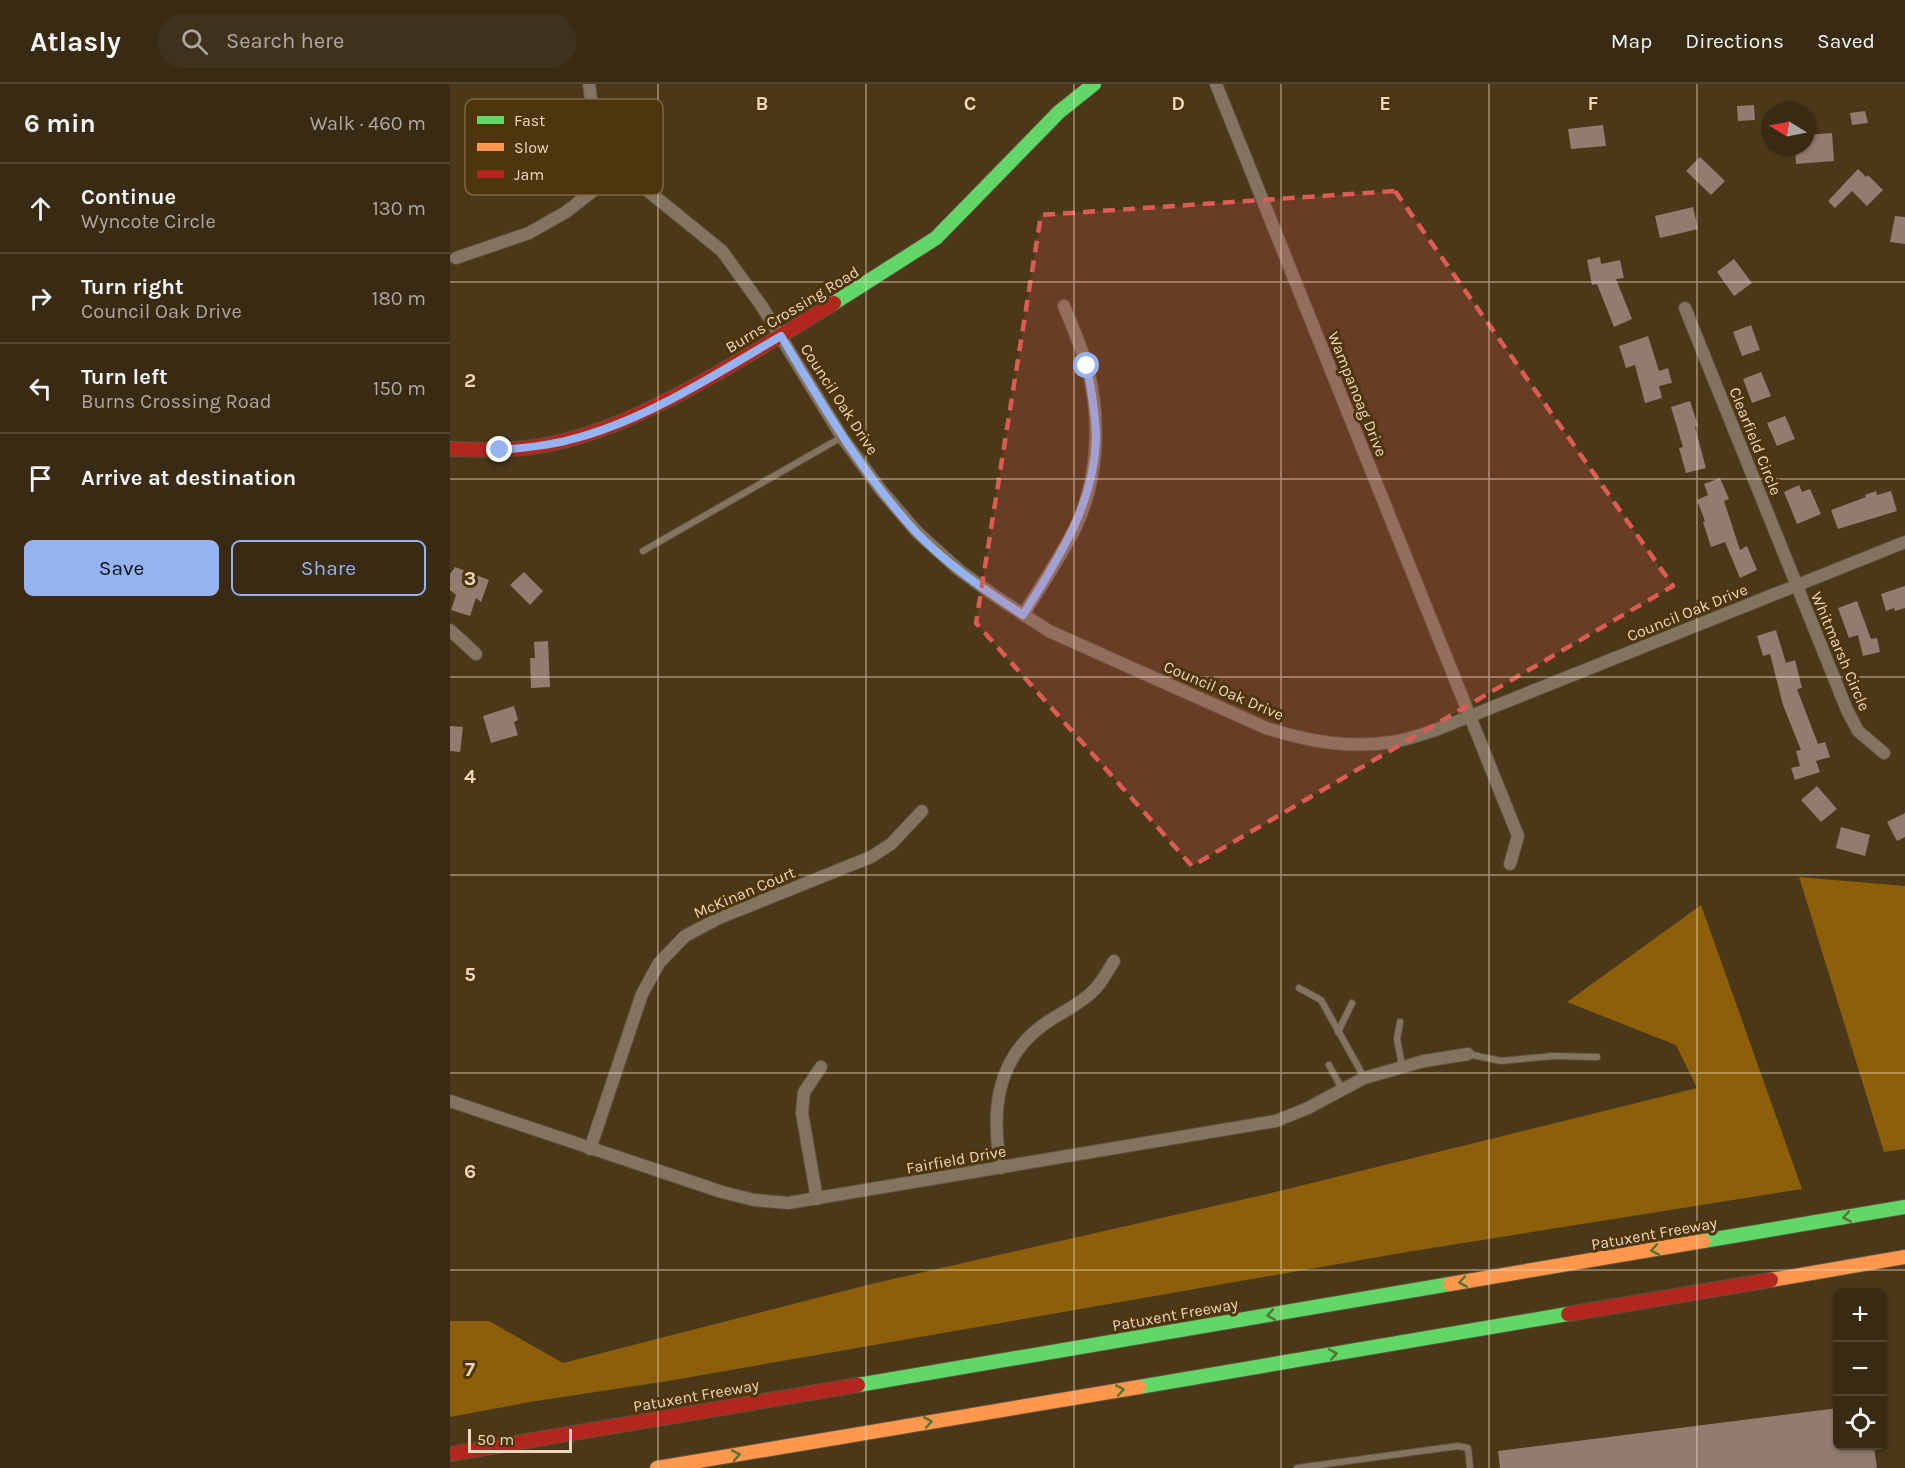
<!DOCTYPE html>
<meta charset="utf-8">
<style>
:root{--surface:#382a13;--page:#3f321c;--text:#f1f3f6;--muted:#aba7a0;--line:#524633;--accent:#95b2f1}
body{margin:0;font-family:Karla,sans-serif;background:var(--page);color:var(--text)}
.controls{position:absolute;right:18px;bottom:18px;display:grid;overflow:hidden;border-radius:9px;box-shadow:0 2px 4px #0004}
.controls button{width:54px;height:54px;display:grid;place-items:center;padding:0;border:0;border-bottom:2px solid var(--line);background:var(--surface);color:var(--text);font:30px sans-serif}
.compass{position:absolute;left:1311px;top:18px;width:54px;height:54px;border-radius:50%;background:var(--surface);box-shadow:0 2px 4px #0004;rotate:280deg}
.scale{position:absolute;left:18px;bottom:15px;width:104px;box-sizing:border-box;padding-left:6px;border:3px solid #ebd7be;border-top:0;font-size:16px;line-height:21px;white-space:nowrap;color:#ebd7be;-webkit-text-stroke:4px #4e350e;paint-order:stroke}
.stop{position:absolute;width:18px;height:18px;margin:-14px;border:4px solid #95b2f1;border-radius:50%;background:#fff}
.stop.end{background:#95b2f1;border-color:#fff;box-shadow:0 2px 6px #0008}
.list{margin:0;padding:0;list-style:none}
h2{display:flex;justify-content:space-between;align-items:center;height:78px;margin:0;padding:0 24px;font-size:26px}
h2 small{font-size:20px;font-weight:400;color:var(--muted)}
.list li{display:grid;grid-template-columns:39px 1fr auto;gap:18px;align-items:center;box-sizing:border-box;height:90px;padding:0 24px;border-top:2px solid var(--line)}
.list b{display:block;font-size:22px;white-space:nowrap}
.list p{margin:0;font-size:20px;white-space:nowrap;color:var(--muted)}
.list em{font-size:20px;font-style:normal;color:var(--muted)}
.actions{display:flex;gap:12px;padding:18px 24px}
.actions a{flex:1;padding:14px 0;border:2px solid var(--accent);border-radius:9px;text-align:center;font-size:21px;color:var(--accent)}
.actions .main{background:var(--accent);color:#111}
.icon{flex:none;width:33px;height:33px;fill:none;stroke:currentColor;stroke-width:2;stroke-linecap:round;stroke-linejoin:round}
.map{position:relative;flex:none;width:1455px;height:1384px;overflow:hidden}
header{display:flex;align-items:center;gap:36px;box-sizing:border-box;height:84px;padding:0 30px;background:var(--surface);border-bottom:2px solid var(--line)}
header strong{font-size:28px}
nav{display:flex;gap:33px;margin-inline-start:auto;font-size:21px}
.search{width:420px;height:54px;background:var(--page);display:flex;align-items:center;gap:15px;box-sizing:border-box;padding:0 21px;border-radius:33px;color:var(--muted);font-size:22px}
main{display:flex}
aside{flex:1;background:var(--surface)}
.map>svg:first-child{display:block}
.green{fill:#8d5f0a}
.building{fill:#927c6f}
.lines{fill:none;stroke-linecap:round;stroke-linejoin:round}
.lane-casing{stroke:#5f513b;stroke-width:8}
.street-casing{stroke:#5f513b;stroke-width:14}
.fast-casing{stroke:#5f513b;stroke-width:16}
.slow-casing{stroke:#5f513b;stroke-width:16}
.jam-casing{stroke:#5f513b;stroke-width:16}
.lane{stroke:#837460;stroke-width:6}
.street{stroke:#837460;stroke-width:12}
.fast{stroke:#63d668;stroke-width:14}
.slow{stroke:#ff974d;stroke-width:14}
.jam{stroke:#b3261e;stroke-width:14}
.oneway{stroke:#567532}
.route{stroke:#95b2f1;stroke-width:8}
.marked{fill:#dc5c55;fill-opacity:0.2;stroke:#dc5c55;stroke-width:4.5;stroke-dasharray:12 8;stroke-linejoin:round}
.grid{fill:none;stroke:#ebd7be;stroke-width:1.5;stroke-opacity:0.55}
.labels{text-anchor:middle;stroke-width:6;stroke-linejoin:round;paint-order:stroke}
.street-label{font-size:16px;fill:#ebd7be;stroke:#4e350e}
.key{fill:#4e350e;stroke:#7d6643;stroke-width:1.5}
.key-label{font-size:16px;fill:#ebd7be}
.grid-label{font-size:20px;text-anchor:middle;font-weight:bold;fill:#ebd7be;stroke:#4e350e;stroke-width:6;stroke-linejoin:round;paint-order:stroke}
</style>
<header>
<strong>Atlasly</strong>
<div class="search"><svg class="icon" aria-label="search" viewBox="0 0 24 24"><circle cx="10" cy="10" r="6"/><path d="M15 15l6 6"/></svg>Search here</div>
<nav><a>Map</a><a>Directions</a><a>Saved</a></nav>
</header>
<main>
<aside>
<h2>6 min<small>Walk · 460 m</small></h2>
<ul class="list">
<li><svg class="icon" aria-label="ahead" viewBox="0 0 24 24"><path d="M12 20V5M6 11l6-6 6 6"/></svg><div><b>Continue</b><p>Wyncote Circle</p></div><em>130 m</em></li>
<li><svg class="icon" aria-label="right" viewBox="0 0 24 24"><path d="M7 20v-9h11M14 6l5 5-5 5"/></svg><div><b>Turn right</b><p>Council Oak Drive</p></div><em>180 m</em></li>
<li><svg class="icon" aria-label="left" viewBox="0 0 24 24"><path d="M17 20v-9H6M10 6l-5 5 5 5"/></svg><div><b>Turn left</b><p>Burns Crossing Road</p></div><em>150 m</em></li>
<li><svg class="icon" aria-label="arrive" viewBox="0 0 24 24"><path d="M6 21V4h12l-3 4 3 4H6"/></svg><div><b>Arrive at destination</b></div></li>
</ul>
<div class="actions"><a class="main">Save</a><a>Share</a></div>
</aside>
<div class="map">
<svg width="1455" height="1384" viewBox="0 0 1455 1384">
<rect width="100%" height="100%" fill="#4a3819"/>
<g class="green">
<path d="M1349,793L1455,802V1065L1434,1068Z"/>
<path d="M1251,821L1352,1105L957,1168L218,1297L80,1318L0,1333V1237H39L113,1279L421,1200L817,1110L1247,1004L1226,961L1117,918Z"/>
</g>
<g class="building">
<path d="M1304,21L1305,36L1288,37L1287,22Z"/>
<path d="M1415,27L1418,39L1402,41L1400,29Z"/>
<path d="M1153,41L1156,62L1121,65L1118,45Z"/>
<path d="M1382,49L1384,77L1346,80L1345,63H1356V51Z"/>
<path d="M1250,73L1275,97L1261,111L1236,87Z"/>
<path d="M1408,85L1416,93L1418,91L1433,106L1417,122L1402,107L1385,124L1378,117Z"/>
<path d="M1243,123L1248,145L1210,154L1205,132Z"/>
<path d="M1445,132L1455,133V160L1440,158Z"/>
<path d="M1150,173L1151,180L1170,176L1174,194L1166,195L1182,235L1164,243L1147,200L1142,201L1137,176Z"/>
<path d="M1284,175L1302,199L1284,212L1267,188Z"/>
<path d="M1301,241L1310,266L1292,272L1283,248Z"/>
<path d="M1198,252L1209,287L1218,284L1222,299L1209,302L1212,314L1195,319L1185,281L1176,284L1169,262Z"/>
<path d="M1311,288L1321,312L1302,319L1293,295Z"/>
<path d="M1240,317L1248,342L1245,343L1256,384L1236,389L1229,364L1233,363L1221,323Z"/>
<path d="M1335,332L1345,355L1327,362L1317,339Z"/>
<path d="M1270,394L1279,415L1274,417L1290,466L1297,462L1307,486L1290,494L1275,458L1261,463L1253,438L1255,437L1247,416L1258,411L1254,400Z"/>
<path d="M1349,401L1352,408L1360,405L1371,430L1347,440L1334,408Z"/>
<path d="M1426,407L1427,411L1441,407L1447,427L1388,445L1381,426L1416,413L1415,411Z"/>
<path d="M5,483L39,496L31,518L26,514L20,532L1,526L6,511L0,506V490Z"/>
<path d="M74,488L93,507L80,521L60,501Z"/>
<path d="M1455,502V524L1445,527L1444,524L1436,527L1431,510Z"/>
<path d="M1407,517L1421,555L1427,554L1430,568L1413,572L1408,551L1399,554L1388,524Z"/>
<path d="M1326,546L1336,579L1345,576L1352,604L1347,605L1368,660L1375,658L1380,673L1366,677L1370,688L1345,696L1341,684L1350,682L1346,667L1351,666L1333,621L1320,570L1313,572L1307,552Z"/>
<path d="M98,557L100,603L81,604L80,574H85L84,558Z"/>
<path d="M64,622L68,636L64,638L68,651L41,659L33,632Z"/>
<path d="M0,642L13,643L10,668L0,667Z"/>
<path d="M1367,702L1387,725L1371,738L1351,716Z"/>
<path d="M1455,729V753L1447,757L1437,738Z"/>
<path d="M1391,743L1420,751L1415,772L1386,764Z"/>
<path d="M1388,1324V1362H1424L1427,1384H1050L1048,1367Z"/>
</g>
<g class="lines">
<defs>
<g id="lane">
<path d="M193,467L392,353"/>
<path d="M849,904L871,916L914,993"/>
<path d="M950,938L947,955L952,982"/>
<path d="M888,948L902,919"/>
<path d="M1018,970L1051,977L1103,972L1147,973"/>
<path d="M879,981L892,1005"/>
<path d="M847,1384L1008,1362L1018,1364L1020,1384"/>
</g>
<g id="street">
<path d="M139,0L143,30L155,61L171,85L272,167L311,221L392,353L430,405L467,448L509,486L545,512L599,547L816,644C858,657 898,665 942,658C957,656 973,650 988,645L1455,458"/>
<path d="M766,0L1068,752L1060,780"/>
<path d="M6,174L79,149L116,128L171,85"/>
<path d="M1235,224L1397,626L1408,647L1434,669"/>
<path d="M573,531C591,502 610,474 625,444C649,395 651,334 637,282C631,262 622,242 614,222"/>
<path d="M0,546L26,570"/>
<path d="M0,1017L272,1108L304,1116L338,1119L826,1037L858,1024L914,994L974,977L1018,970"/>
<path d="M140,1065L192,910L209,879L235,852L269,834L421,773L441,760L472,727"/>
<path d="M551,1084C541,1030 545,976 593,941C608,930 631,920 643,907C652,899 658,886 664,877"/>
<path d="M367,1115L352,1029L354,1008L371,983"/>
</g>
<g id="fast">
<path d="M384,219L486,154L609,28L644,0"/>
<path d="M1253,1157L1455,1123"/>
<path d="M408,1301L1000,1200"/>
<path d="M689,1303L1118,1230"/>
</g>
<g id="slow">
<path d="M1321,1196L1455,1173"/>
<path d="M1000,1200L1253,1157"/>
<path d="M207,1384L689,1303"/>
</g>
<g id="jam">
<path d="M0,365C33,366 67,367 100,360C149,350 191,330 235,307C286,280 335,249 384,219"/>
<path d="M1118,1230L1321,1196"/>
<path d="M0,1370L408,1301"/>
</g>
</defs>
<use href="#lane" class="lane-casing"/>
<use href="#street" class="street-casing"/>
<use href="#fast" class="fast-casing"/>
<use href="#slow" class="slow-casing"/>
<use href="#jam" class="jam-casing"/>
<use href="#lane" class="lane"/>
<use href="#street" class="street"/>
<use href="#fast" class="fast"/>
<use href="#slow" class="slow"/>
<use href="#jam" class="jam"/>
</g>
<defs><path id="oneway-chevron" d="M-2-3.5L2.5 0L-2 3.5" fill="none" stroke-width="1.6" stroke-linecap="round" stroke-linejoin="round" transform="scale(1.5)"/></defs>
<g class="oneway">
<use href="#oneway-chevron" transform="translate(1397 1133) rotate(170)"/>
<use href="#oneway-chevron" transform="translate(1205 1166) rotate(170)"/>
<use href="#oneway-chevron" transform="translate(1013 1198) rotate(170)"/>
<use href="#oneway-chevron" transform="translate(821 1231) rotate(170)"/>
<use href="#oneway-chevron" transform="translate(883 1270) rotate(-10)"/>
<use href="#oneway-chevron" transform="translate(670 1306) rotate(-10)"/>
<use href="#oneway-chevron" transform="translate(478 1338) rotate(-10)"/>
<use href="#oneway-chevron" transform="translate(286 1371) rotate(-10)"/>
</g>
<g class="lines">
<path class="route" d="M50,366C74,364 97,362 119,356C195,337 264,291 331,252C372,320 411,388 465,447C496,480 535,506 573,531C607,476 644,422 646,355C646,330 641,306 637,282"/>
</g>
<path class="marked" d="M945,107L1223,502L742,782L526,539L591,131Z"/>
<path class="grid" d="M208,0V1384M416,0V1384M624,0V1384M831,0V1384M1039,0V1384M1247,0V1384M0,198H1455M0,395H1455M0,593H1455M0,791H1455M0,989H1455M0,1186H1455"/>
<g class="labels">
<g class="street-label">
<text transform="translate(342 225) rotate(-31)" y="6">Burns Crossing Road</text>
<text transform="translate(908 310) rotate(68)" y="6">Wampanoag Drive</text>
<text transform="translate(390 315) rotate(57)" y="6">Council Oak Drive</text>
<text transform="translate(1306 357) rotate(68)" y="6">Clearfield Circle</text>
<text transform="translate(1237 528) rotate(-22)" y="6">Council Oak Drive</text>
<text transform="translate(1391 567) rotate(67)" y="6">Whitmarsh Circle</text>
<text transform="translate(774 606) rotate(23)" y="6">Council Oak Drive</text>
<text transform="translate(294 808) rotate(-23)" y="6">McKinan Court</text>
<text transform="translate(506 1075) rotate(-10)" y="6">Fairfield Drive</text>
<text transform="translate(1204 1149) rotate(-10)" y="6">Patuxent Freeway</text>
<text transform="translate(725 1230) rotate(-10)" y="6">Patuxent Freeway</text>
<text transform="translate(246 1311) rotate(-10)" y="6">Patuxent Freeway</text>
</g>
</g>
<rect x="15" y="15" width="198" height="96" rx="9" class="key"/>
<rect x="27" y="32" width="27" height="8" fill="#63d668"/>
<rect x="27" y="59" width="27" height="8" fill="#ff974d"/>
<rect x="27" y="86" width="27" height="8" fill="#b3261e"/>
<g class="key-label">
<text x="64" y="42">Fast</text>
<text x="64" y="69">Slow</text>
<text x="64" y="96">Jam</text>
</g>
<g class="grid-label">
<text x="312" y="26">B</text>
<text x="520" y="26">C</text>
<text x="728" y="26">D</text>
<text x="935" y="26">E</text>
<text x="1143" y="26">F</text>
<text x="20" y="303">2</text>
<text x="20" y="501">3</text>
<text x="20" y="699">4</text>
<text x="20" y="897">5</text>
<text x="20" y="1094">6</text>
<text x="20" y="1292">7</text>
</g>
</svg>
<div class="controls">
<button>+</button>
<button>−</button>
<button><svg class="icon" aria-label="locate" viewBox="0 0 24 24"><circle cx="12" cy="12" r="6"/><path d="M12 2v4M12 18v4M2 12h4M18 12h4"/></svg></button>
</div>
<svg class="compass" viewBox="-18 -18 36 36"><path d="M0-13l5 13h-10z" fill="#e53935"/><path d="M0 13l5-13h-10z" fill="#aba7a0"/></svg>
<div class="scale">50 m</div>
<div class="stop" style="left:637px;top:282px"></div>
<div class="stop end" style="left:50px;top:366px"></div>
</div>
</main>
